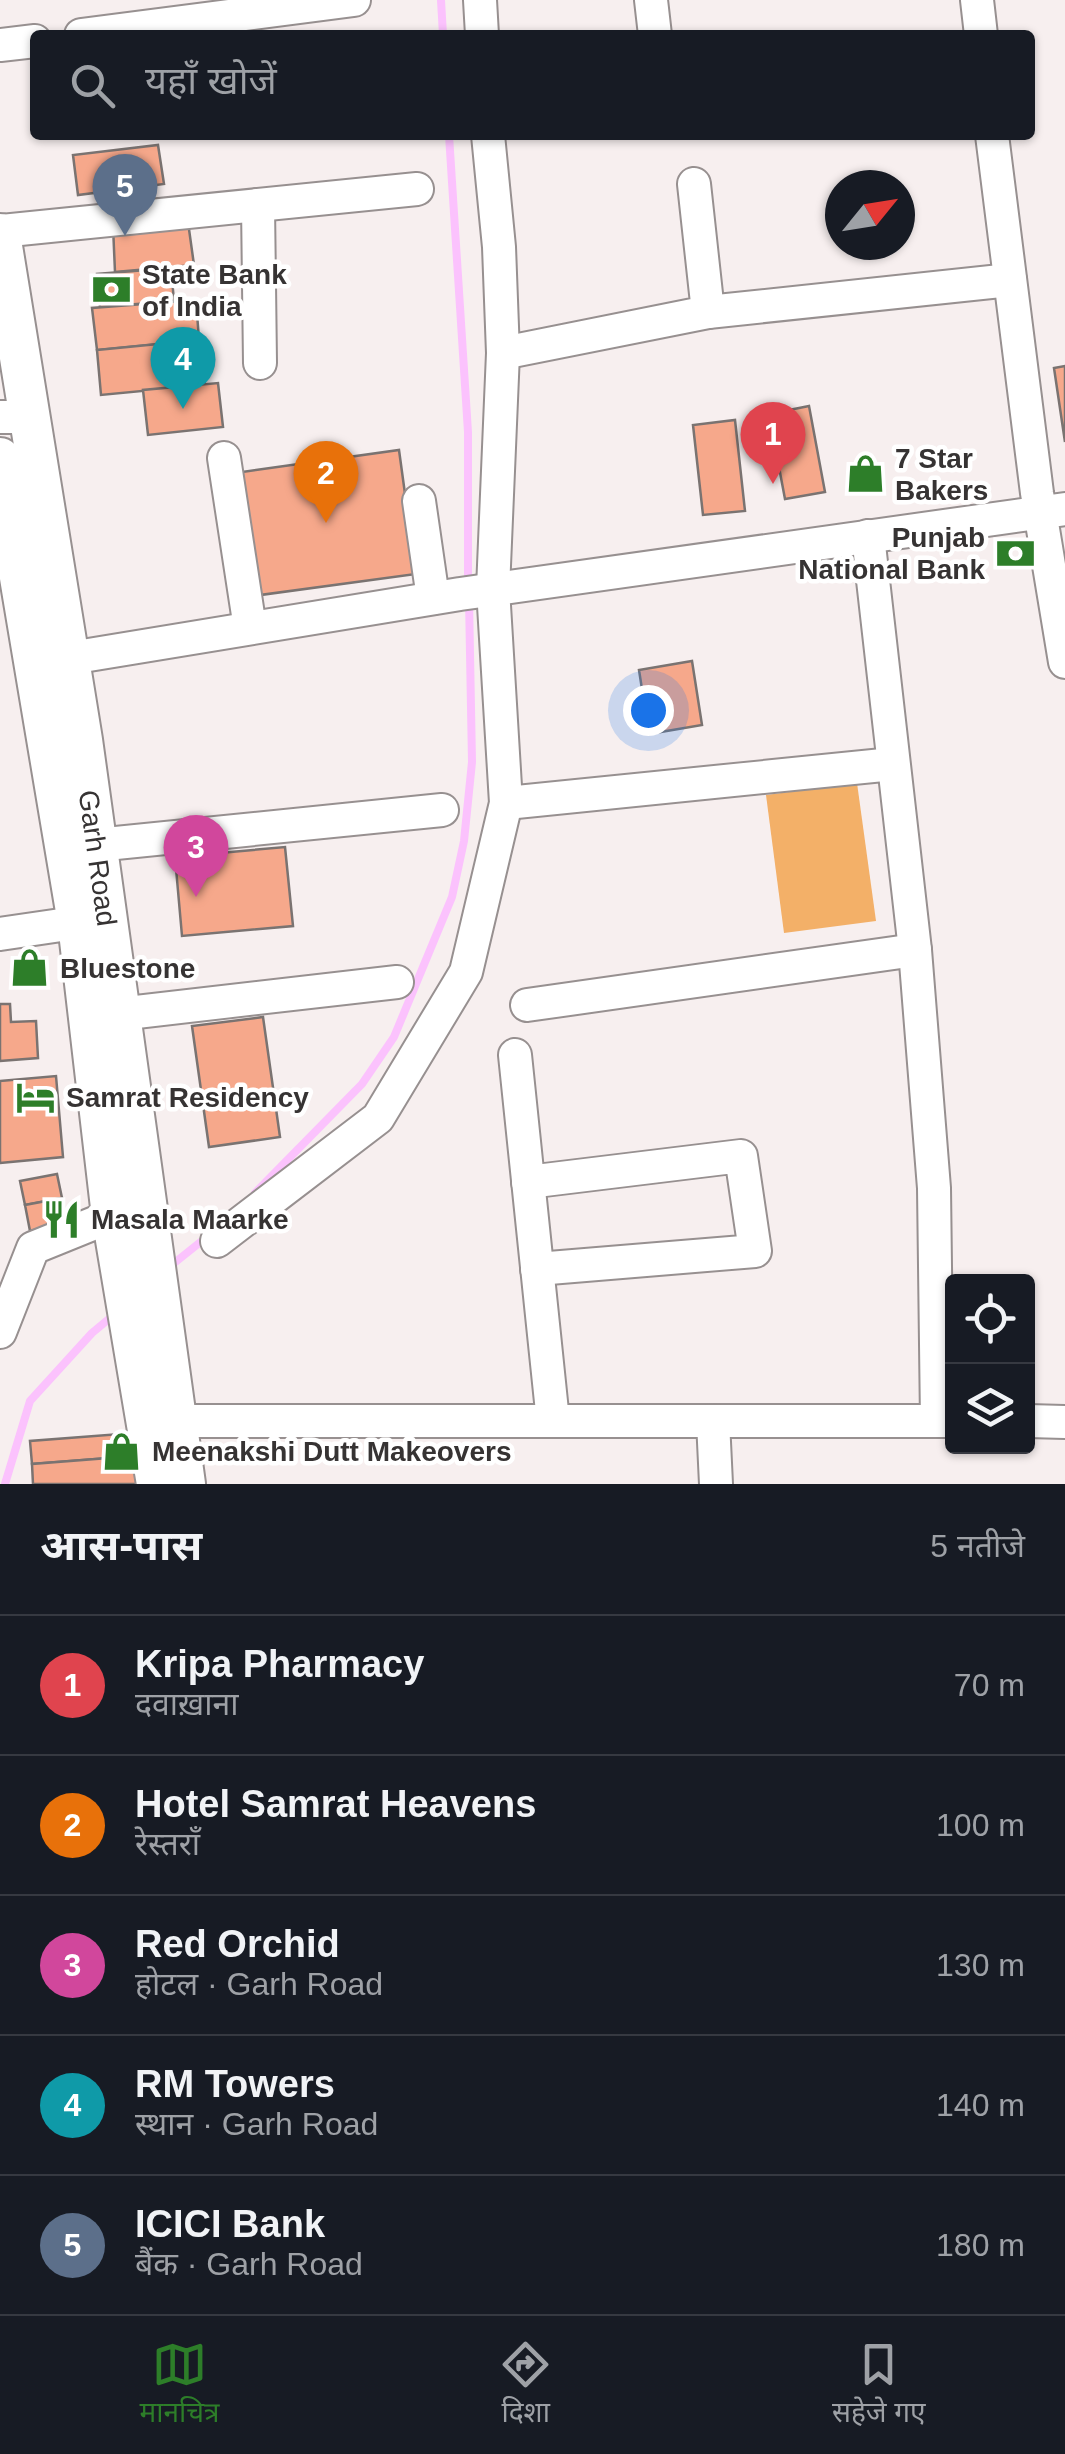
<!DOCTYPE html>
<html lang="hi">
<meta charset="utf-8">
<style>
:root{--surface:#171b24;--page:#242831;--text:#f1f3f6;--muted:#9ea1a6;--line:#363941;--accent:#2d7e29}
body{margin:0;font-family:Helvetica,"Noto Sans Devanagari",sans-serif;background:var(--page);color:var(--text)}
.controls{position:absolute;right:30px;bottom:30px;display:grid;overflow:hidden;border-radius:10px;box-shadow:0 2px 8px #0004}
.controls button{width:90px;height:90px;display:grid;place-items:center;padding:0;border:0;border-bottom:2px solid var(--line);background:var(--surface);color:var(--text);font:50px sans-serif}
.compass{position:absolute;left:825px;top:170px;width:90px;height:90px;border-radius:50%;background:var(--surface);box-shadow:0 2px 8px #0004;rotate:60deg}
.you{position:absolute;left:648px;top:710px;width:35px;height:35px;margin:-25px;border:8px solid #fff;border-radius:50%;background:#1a73e8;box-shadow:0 0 0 15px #1a73e833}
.badge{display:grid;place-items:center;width:65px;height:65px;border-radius:50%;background:var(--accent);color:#fff;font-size:32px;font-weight:700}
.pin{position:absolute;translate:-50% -82px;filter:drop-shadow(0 2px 5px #0008)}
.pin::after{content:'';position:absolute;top:52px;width:35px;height:30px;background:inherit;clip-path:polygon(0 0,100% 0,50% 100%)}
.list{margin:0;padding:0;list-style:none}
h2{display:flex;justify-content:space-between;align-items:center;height:130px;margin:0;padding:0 40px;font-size:42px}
h2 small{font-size:32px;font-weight:400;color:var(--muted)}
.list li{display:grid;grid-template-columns:65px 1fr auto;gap:30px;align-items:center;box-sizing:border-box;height:140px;padding:0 40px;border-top:2px solid var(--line)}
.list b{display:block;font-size:38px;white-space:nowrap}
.list p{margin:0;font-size:32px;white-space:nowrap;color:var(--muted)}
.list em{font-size:32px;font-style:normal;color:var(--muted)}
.icon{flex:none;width:55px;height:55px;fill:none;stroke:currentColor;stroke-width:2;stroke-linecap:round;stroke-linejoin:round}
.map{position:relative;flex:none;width:1065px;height:1484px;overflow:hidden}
.search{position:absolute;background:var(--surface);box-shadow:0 2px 8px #0004;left:30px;right:30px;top:30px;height:110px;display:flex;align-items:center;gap:25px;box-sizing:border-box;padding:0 35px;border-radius:10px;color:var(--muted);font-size:38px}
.sheet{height:830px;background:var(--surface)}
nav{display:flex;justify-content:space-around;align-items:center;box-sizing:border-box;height:140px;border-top:2px solid var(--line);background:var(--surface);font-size:28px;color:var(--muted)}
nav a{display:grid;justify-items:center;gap:5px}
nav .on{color:var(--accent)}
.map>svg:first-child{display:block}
.green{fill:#f3b068}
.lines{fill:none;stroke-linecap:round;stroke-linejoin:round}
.stream{stroke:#fbc2fd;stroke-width:8}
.building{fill:#f6a88b;stroke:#7a7371;stroke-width:2.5}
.minor-casing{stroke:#979090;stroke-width:36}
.major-casing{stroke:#979090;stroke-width:44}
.minor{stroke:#fff;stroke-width:32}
.major{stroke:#fff;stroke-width:40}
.labels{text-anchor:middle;stroke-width:9;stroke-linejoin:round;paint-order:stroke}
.poi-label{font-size:28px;font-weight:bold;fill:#363333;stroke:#fff;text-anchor:start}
.street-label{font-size:28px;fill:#363333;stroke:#fff}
</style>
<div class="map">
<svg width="1065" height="1484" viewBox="0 0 1065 1484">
<rect width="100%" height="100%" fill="#f7efef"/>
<path class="green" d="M857,783L876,921L784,933L766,795Z"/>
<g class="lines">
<g class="stream">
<path d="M441,0L443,35"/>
<path d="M449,135L468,432V585"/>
<path d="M255,1193L362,1084L394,1037L452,897L464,841L472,762L469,599"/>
<path d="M168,1268L208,1236"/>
<path d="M5,1484L30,1401L92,1333L116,1313"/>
</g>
</g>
<g class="building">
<path d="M158,145L164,184L78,195L73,155Z"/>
<path d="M188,222L194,265L115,272L113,226Z"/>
<path d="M171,268L174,301L100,307L97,274Z"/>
<path d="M196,300L199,340L97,350L92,308Z"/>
<path d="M199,340L205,385L101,395L97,350Z"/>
<path d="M1065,366V442L1054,368Z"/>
<path d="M218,383L223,427L148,435L143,390Z"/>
<path d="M809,406L825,492L785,499L769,414Z"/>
<path d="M735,420L745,511L703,515L693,425Z"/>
<path d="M399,450L416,574L253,596L235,473Z"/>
<path d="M692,661L702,725L649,734L639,670Z"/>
<path d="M285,847L293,926L182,936L175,857Z"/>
<path d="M0,1004H10L11,1022L36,1021L38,1058L0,1061Z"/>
<path d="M263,1017L280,1137L209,1147L192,1026Z"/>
<path d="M56,1076L63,1157L0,1163V1081Z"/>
<path d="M57,1174L62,1198L25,1205L20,1181Z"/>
<path d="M62,1198L66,1223L30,1231L25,1205Z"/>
<path d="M133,1433L134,1456L32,1464L30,1441Z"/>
<path d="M134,1456L137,1484H33L32,1464Z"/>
</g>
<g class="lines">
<defs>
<g id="minor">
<path d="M480,0L482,35"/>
<path d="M651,0L655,35"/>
<path d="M977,0L981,35"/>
<path d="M81,35L354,0"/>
<path d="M0,45L35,41"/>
<path d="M992,135L1037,493L1065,662"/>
<path d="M258,205L260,363"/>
<path d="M0,231L417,189"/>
<path d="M708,312L1010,280"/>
<path d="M503,353L708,312L694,184"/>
<path d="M0,417H29"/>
<path d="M224,458L250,628"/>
<path d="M419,501L433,598"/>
<path d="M868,536L915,950L934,1188L937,1421"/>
<path d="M46,662L460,594L1065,509"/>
<path d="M506,803L893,764"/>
<path d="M96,845L442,810"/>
<path d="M0,934L102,919"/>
<path d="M527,1005L915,950"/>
<path d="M119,1014L397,982"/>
<path d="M515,1055L553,1421"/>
<path d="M528,1182L741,1156L755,1251L537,1269"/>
<path d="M217,1241L378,1118L466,972L506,803L493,589L503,353L499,247L488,135"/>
<path d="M0,1332L33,1248L112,1216L128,1204"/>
<path d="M176,1421H952"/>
<path d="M713,1421L716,1484"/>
<path d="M1028,1421L1065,1422"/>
</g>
<g id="major">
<path d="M0,234L82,740L185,1484"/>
<path d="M0,458L78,923L112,1216L157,1484"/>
</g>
</defs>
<use href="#minor" class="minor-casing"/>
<use href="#major" class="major-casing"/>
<use href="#minor" class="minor"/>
<use href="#major" class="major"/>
</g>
<defs>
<symbol id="bank-bare" viewBox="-9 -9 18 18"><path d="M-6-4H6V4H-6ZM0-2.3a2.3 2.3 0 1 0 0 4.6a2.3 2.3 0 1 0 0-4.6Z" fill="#2d7e29" stroke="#fff" stroke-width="2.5" paint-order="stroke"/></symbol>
<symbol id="shop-bare" viewBox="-9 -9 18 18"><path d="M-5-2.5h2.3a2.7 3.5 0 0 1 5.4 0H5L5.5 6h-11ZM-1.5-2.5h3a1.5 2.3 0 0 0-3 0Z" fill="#2d7e29" stroke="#fff" stroke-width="2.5" paint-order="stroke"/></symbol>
<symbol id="hotel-bare" viewBox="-9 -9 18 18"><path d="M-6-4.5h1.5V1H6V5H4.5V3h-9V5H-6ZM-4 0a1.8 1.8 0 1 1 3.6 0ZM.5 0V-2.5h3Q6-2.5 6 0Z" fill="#2d7e29" stroke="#fff" stroke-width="2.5" paint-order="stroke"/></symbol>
<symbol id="restaurant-bare" viewBox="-9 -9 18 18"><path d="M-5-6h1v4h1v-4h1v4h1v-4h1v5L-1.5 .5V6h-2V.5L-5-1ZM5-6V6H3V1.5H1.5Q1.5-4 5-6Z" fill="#2d7e29" stroke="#fff" stroke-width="2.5" paint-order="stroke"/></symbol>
</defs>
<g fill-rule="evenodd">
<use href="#bank-bare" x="84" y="262" width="55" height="55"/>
<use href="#shop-bare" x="838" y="446" width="55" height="55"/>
<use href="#bank-bare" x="988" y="526" width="55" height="55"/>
<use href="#shop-bare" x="2" y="940" width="55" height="55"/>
<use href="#hotel-bare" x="8" y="1070" width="55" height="55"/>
<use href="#restaurant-bare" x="34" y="1192" width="55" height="55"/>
<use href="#shop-bare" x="94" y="1424" width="55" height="55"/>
</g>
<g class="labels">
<g class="poi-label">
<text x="142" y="284">State Bank<tspan x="142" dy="32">of India</tspan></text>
<text x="895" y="468">7 Star<tspan x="895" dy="32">Bakers</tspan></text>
<text x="985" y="547" text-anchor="end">Punjab<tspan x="985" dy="32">National Bank</tspan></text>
<text x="60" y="978">Bluestone</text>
<text x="66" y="1107">Samrat Residency</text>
<text x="91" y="1229">Masala Maarke</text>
<text x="152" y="1461">Meenakshi Dutt Makeovers</text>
</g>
<g class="street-label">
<text transform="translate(98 858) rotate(82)" y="10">Garh Road</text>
</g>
</g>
</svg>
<div class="controls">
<button><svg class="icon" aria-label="locate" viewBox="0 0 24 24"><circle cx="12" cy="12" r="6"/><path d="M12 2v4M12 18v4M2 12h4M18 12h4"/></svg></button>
<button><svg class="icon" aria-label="layers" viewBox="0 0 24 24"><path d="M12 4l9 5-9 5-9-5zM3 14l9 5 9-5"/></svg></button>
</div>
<svg class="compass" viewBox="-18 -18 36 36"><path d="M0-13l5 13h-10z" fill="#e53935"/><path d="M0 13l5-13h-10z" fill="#9ea1a6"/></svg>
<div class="you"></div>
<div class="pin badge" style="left:773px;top:484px;background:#e0444e">1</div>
<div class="pin badge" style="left:326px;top:523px;background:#e8710a">2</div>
<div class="pin badge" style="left:196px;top:897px;background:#d1479c">3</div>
<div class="pin badge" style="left:183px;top:409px;background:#0f9aa8">4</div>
<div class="pin badge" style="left:125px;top:236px;background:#5c6f8a">5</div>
<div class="search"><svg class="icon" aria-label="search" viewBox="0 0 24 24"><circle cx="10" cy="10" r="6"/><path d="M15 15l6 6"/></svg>यहाँ खोजें</div>
</div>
<section class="sheet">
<h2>आस-पास<small>5 नतीजे</small></h2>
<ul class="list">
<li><span class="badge" style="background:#e0444e">1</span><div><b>Kripa Pharmacy</b><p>दवाख़ाना</p></div><em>70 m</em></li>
<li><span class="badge" style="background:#e8710a">2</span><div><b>Hotel Samrat Heavens</b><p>रेस्तराँ</p></div><em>100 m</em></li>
<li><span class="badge" style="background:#d1479c">3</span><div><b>Red Orchid</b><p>होटल · Garh Road</p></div><em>130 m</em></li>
<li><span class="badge" style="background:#0f9aa8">4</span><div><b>RM Towers</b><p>स्थान · Garh Road</p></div><em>140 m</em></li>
<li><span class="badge" style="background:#5c6f8a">5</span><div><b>ICICI Bank</b><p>बैंक · Garh Road</p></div><em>180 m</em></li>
</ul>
</section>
<nav>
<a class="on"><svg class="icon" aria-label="map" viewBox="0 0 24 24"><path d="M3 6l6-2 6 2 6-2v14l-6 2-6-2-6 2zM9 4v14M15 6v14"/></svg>मानचित्र</a>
<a><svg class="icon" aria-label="directions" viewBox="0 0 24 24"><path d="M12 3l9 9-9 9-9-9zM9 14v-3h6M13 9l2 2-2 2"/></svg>दिशा</a>
<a><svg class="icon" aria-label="saved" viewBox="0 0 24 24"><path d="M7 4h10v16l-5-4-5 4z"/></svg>सहेजे गए</a>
</nav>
